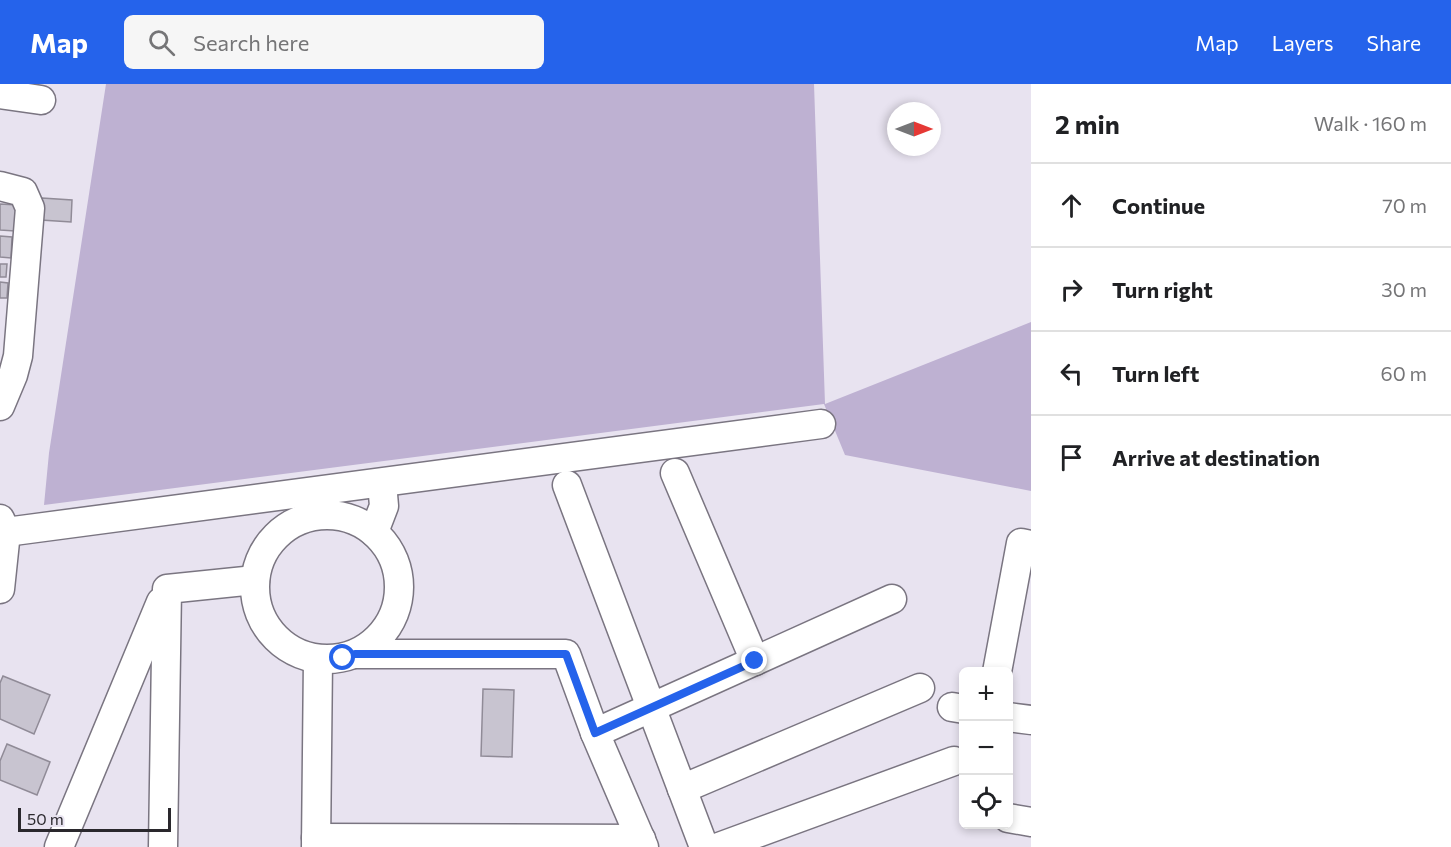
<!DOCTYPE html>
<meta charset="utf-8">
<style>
:root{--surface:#fff;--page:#f6f6f6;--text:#202124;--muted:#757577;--line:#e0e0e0;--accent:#2563eb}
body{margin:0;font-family:Commissioner,sans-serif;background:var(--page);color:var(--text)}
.controls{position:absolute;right:18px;bottom:18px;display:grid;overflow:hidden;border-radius:9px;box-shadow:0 3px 9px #0003}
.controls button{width:54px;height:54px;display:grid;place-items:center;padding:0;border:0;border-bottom:2px solid var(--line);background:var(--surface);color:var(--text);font:30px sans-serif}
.compass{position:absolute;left:887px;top:18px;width:54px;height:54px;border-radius:50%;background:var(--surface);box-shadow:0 3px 9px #0003;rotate:90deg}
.scale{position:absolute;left:18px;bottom:15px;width:153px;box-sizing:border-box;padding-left:6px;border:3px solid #2a282d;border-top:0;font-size:16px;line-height:21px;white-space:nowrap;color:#2a282d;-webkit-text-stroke:4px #e8e3f0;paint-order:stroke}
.stop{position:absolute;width:18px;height:18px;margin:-14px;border:4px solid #2563eb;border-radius:50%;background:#fff}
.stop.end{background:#2563eb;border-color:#fff;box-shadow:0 2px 6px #0008}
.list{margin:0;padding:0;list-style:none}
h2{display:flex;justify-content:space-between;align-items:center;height:78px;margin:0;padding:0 24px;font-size:26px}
h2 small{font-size:20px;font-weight:400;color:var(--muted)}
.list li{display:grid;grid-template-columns:39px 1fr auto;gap:18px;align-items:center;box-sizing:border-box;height:84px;padding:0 24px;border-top:2px solid var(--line)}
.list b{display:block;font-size:22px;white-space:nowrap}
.list em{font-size:20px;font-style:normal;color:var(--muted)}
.icon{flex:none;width:33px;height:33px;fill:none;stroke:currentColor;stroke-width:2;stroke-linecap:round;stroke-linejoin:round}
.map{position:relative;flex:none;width:1031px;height:763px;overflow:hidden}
header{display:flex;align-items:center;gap:36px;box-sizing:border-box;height:84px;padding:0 30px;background:var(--accent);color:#fff}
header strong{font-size:28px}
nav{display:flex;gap:33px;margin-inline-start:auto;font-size:21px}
.search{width:420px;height:54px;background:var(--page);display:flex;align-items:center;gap:15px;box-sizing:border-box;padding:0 21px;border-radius:9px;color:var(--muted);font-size:22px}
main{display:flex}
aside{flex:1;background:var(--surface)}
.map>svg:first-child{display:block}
.green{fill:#beb1d2}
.building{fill:#c8c4d0;stroke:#908b97;stroke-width:1.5}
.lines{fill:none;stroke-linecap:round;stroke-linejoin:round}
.minor-casing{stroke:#7a7581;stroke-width:31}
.minor{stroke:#fff;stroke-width:28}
.route{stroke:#2563eb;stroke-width:8}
</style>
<header>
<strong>Map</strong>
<div class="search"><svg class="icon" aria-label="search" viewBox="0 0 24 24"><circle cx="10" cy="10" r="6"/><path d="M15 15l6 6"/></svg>Search here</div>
<nav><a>Map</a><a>Layers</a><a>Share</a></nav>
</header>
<main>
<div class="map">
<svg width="1031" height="763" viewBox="0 0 1031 763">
<rect width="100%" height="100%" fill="#e8e3f0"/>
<path class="green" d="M106,0H814L825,320L1031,238V407L845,371L824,320L44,421L49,369Z"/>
<g class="building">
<path d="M42,114L72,116L71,138L41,136Z"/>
<path d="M0,120L17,121L15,147L0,146Z"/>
<path d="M0,152L12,153L11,174L0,173Z"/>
<path d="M0,180H7L6,193H0Z"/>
<path d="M0,198L8,199L7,214H0Z"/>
<path d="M3,592L50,611L34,650L0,635V599Z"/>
<path d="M483,605L514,606L512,673L481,672Z"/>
<path d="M7,660L50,678L37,711L0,696V677Z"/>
</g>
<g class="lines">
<defs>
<g id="minor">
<path d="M0,10L41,16"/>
<path d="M0,102L23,108L30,124L18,272L13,291L0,322"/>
<path d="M675,389L755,577"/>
<path d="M567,401L704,763"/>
<circle cx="327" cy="503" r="72"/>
<path d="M0,435L6,448L0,505"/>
<path d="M6,448L821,340"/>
<path d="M374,448L384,422L382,399"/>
<path d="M355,570H566L595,649L644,763"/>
<path d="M997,588L1021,459L1031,461"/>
<path d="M952,623L964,625"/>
<path d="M1008,633L1031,636"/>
<path d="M595,649L892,515"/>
<path d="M682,705L920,604"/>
<path d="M1008,734L1031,738"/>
<path d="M316,754L641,755"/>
<path d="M59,763L161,518"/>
<path d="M163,763L167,505L255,496"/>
<path d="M316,763L318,575"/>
<path d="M719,763L954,677"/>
</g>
</defs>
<use href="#minor" class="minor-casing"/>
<use href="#minor" class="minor"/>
</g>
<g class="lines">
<path class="route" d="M343,574L355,570H566L595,649L755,577"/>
</g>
</svg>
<div class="controls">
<button>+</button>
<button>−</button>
<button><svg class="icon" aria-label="locate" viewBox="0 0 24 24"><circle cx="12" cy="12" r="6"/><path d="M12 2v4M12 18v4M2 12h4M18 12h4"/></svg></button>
</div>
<svg class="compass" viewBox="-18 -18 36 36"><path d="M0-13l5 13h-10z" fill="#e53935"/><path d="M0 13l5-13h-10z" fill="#757577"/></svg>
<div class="scale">50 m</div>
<div class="stop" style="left:343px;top:574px"></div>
<div class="stop end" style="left:755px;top:577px"></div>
</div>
<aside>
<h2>2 min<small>Walk · 160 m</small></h2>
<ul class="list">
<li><svg class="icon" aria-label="ahead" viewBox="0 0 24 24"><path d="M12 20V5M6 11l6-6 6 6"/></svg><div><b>Continue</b></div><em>70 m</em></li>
<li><svg class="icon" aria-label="right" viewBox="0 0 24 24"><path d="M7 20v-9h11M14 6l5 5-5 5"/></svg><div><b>Turn right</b></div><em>30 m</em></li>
<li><svg class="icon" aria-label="left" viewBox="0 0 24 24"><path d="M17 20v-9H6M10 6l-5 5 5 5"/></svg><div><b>Turn left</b></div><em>60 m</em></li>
<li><svg class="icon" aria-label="arrive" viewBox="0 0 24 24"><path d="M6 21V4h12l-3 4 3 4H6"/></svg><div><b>Arrive at destination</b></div></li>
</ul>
</aside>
</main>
